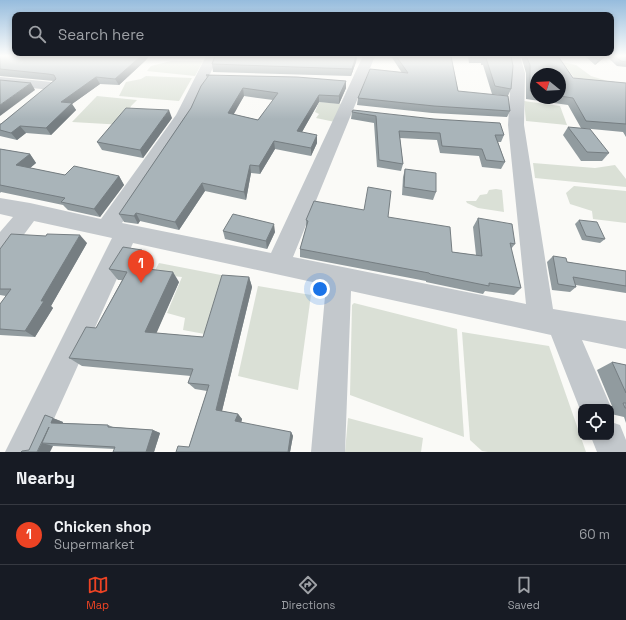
<!DOCTYPE html>
<style>
:root{--surface:#171b24;--page:#20242c;--text:#f1f3f6;--muted:#9ea1a6;--line:#363941;--accent:#ed4324}
body{margin:0;font-family:"Space Grotesk",sans-serif;background:var(--page);color:var(--text)}
.controls{position:absolute;right:12px;bottom:12px;display:grid;overflow:hidden;border-radius:8px;box-shadow:0 2px 6px #0003}
.controls button{width:36px;height:36px;display:grid;place-items:center;padding:0;border:0;border-bottom:1px solid var(--line);background:var(--surface);color:var(--text);font:20px sans-serif}
.compass{position:absolute;left:530px;top:68px;width:36px;height:36px;border-radius:50%;background:var(--surface);box-shadow:0 2px 6px #0003;rotate:288deg}
.you{position:absolute;left:320px;top:289px;width:14px;height:14px;margin:-10px;border:3px solid #fff;border-radius:50%;background:#1a73e8;box-shadow:0 0 0 6px #1a73e833}
.badge{display:grid;place-items:center;width:26px;height:26px;border-radius:50%;background:var(--accent);color:#fff;font-size:13px;font-weight:700}
.pin{position:absolute;translate:-50% -33px;filter:drop-shadow(0 1px 2px #0008)}
.pin::after{content:'';position:absolute;top:21px;width:14px;height:12px;background:inherit;clip-path:polygon(0 0,100% 0,50% 100%)}
.list{margin:0;padding:0;list-style:none}
h2{display:flex;justify-content:space-between;align-items:center;height:52px;margin:0;padding:0 16px;font-size:17px}
h2 small{font-size:13px;font-weight:400;color:var(--muted)}
.list li{display:grid;grid-template-columns:26px 1fr auto;gap:12px;align-items:center;box-sizing:border-box;height:60px;padding:0 16px;border-top:1px solid var(--line)}
.list b{display:block;font-size:15px;white-space:nowrap}
.list p{margin:0;font-size:13px;white-space:nowrap;color:var(--muted)}
.list em{font-size:13px;font-style:normal;color:var(--muted)}
.icon{flex:none;width:22px;height:22px;fill:none;stroke:currentColor;stroke-width:2;stroke-linecap:round;stroke-linejoin:round}
.map{position:relative;flex:none;width:626px;height:452px;overflow:hidden}
.search{position:absolute;background:var(--surface);box-shadow:0 2px 6px #0003;left:12px;right:12px;top:12px;height:44px;display:flex;align-items:center;gap:10px;box-sizing:border-box;padding:0 14px;border-radius:8px;color:var(--muted);font-size:15px}
.sheet{height:112px;background:var(--surface)}
nav{display:flex;justify-content:space-around;align-items:center;box-sizing:border-box;height:56px;border-top:1px solid var(--line);background:var(--surface);font-size:11px;color:var(--muted)}
nav a{display:grid;justify-items:center;gap:2px}
nav .on{color:var(--accent)}
.map>svg:first-child{display:block}
.green{fill:#dae0d6}
.lines{fill:none;stroke-linecap:round;stroke-linejoin:round}
.minor{fill:#c3c8cc;fill-rule:evenodd}
.wall{fill:#919b9f;fill-rule:evenodd}
.shaded-wall{fill:#767e82}
.building{fill:#a9b4b9;stroke:#767e82;fill-rule:evenodd}
</style>
<div class="map">
<svg width="626" height="452" viewBox="0 0 626 452">
<rect width="100%" height="100%" fill="#fafaf7"/>
<g class="green">
<path d="M171,61H203L195,76L147,71L151,66Z"/>
<path d="M562,62L576,65L591,76L611,82L579,84Z"/>
<path d="M146,76L192,78L179,101L119,96L126,82L141,79Z"/>
<path d="M97,96L137,100L131,106L124,125L72,122Z"/>
<path d="M524,101L560,106L567,125L526,121Z"/>
<path d="M319,102L342,104L335,122L316,118L319,114L315,112Z"/>
<path d="M533,163L595,168L615,165L626,179V187L535,178Z"/>
<path d="M574,186L626,191V223L593,219L592,211L570,204L566,193Z"/>
<path d="M496,189L502,190L504,212L478,208L467,203L466,201H476L480,195L487,194L489,190Z"/>
<path d="M159,263L226,276L210,335L183,330L185,318L167,313L182,277L153,274Z"/>
<path d="M258,286L311,295L298,390L238,376Z"/>
<path d="M354,303L457,329L464,437L350,395L352,305Z"/>
<path d="M462,332L549,346L586,452H488L482,451L470,440Z"/>
<path d="M348,418L423,438L421,452H345Z"/>
</g>
<g class="lines">
<g class="minor">
<path d="M206,56H218L192,115L122,223L271,253L363,56H375L293,257L526,304L508,125L511,73L508,56H520L525,73L524,125L553,309L626,321V349L582,340L611,407H581V412L551,335L351,291L345,452H311L326,285L133,243L39,452H5L112,238L34,221L8,256L0,258V232L13,217L0,214V198L30,203L101,219L176,115Z"/>
<path d="M0,77L52,82L57,83L59,86L57,89L52,90L0,85Z"/>
<path d="M611,422L620,425L626,440V452H597L591,437H611Z"/>
</g>
</g>
<g class="wall">
<path d="M0,56L146,60L119,85L100,84L72,104L76,110L51,135L26,133L17,140L0,136V130L1,124L54,81L0,76Z"/>
<path d="M215,56H357L356,62L351,76L213,72L212,64Z"/>
<path d="M391,56H451L458,91L510,111L507,117L432,113L357,105L358,98L402,73Z"/>
<path d="M468,56H511V89L508,96L492,94L483,65H481V63H469Z"/>
<path d="M521,56H558L573,78L626,83V137L623,132L581,128L568,105L526,99V73ZM536,74H560V98H536Z"/>
<path d="M585,56H626V67L617,66L606,56L595,65Z"/>
<path d="M206,75L346,81V88L339,104L319,102L302,132L317,143L311,156L275,149L260,174L251,173L246,200L205,191L179,230L140,221L138,224L124,222L119,214L191,108L207,78ZM244,96L273,100L258,120L233,114Z"/>
<path d="M352,112L504,135L501,142H498L505,162L501,169L482,167L479,156L440,153L437,140L400,138L403,164L401,171L377,167L374,123L351,119Z"/>
<path d="M172,118L143,158L102,150L97,142Z"/>
<path d="M568,127L609,153L602,161H581L563,135Z"/>
<path d="M0,149L30,154L36,163L30,168L65,175L119,176L124,185L100,217L68,210L63,205L1,192L0,193Z"/>
<path d="M405,169L436,192L433,200L402,195L403,177Z"/>
<path d="M388,217L452,252L476,255L473,227L478,218L515,244L511,249L521,288L514,295L485,291L483,294L426,282V281L300,257V249L306,228V220Z"/>
<path d="M579,220L605,239L600,243L582,240L575,224Z"/>
<path d="M223,231L275,232L267,249L225,239Z"/>
<path d="M87,243L51,306L53,308L35,337L0,335V304L6,296L0,295V249Z"/>
<path d="M553,256L567,262L626,271V293L576,285V287L570,292L552,290L547,262Z"/>
<path d="M149,261L144,269L179,282L156,333L203,337L249,277L252,287L222,411L238,414L242,419L241,423L291,432L293,436L290,452H176L189,447L207,391L195,389L188,383L191,376L82,366L69,358L96,328L122,280H118L109,269Z"/>
<path d="M612,362L626,365V423L624,417L611,414V407H610L612,406L597,370Z"/>
<path d="M45,415L63,422V423L108,425L113,427L153,430L160,433L154,452H113L115,449L53,446L29,450Z"/>
</g>
<g class="shaded-wall">
<path d="M141,56H149L146,60L119,85L115,79Z"/>
<path d="M356,56H357L356,62L351,76L352,69Z"/>
<path d="M603,56H606L595,65L598,60Z"/>
<path d="M96,77L100,84L72,104L76,110L51,135L46,128L61,102Z"/>
<path d="M346,81V88L339,104V96Z"/>
<path d="M31,83L35,90L0,116V105Z"/>
<path d="M243,88L244,96L230,121L228,113Z"/>
<path d="M319,95V102L298,139L297,131Z"/>
<path d="M169,110L172,118L143,158L140,150Z"/>
<path d="M20,126L26,133L17,140L11,133Z"/>
<path d="M317,135V143L311,156V148Z"/>
<path d="M274,141L275,149L260,174L259,166Z"/>
<path d="M30,154L36,163L24,173L16,165Z"/>
<path d="M250,165L251,173L246,200L244,192Z"/>
<path d="M119,176L124,185L100,217L94,209Z"/>
<path d="M202,183L205,191L179,230L175,222Z"/>
<path d="M136,213L140,221L138,224L134,216Z"/>
<path d="M274,224L275,232L267,249L266,241Z"/>
<path d="M80,235L87,243L51,306L53,308L35,337L25,331L41,301Z"/>
<path d="M142,250L149,261L139,278L131,267Z"/>
<path d="M173,272L179,282L153,341L145,332Z"/>
<path d="M249,277L252,287L221,415L216,410Z"/>
<path d="M238,414L242,419L240,427L235,421Z"/>
<path d="M45,415L63,422L61,426L51,423Z"/>
<path d="M153,430L160,433L154,452H146Z"/>
<path d="M291,432L293,436L290,452H288Z"/>
<path d="M42,443L53,446L50,452H37Z"/>
</g>
<g class="building">
<path d="M0,56H141L115,79L96,77L61,102L72,103L46,128L20,126L11,133L0,130V124H1L56,79L54,75L48,74L0,69Z"/>
<path d="M215,56H356L352,69L212,64Z"/>
<path d="M396,56H451L458,91L508,96L510,111L434,106L358,98L370,69L408,73Z"/>
<path d="M483,56H511L513,66L511,89L495,86L486,58H484Z"/>
<path d="M526,56H558L573,78L626,83V124L586,121L573,98L560,96V74H536V92L530,91V65Z"/>
<path d="M594,56H603L598,60Z"/>
<path d="M614,56H626V62L621,61Z"/>
<path d="M206,75L297,77L346,81L339,96L319,95L297,131L317,135L311,148L274,141L259,166L250,165L244,192L202,183L175,222L136,213L134,216L119,214L191,108L201,86L209,75ZM243,88L278,93L258,120L228,113Z"/>
<path d="M0,80L31,83L0,105Z"/>
<path d="M126,108L169,110L140,150L97,142Z"/>
<path d="M353,110L434,119L500,123L504,135H495L505,162L486,160L482,149L442,146L440,133L399,131L403,164L379,160L376,116L352,112Z"/>
<path d="M568,127L590,129L609,153L587,152Z"/>
<path d="M0,149L30,154L16,165L65,175L74,166L119,176L94,209L61,202L65,198L0,185Z"/>
<path d="M405,169L436,173V192L404,187Z"/>
<path d="M368,187L391,191L388,217L450,227L452,252L482,256L478,218L512,224L515,244L510,243L521,288L489,283V286L430,274L429,273L300,249L308,221L306,220L314,201L364,210Z"/>
<path d="M233,214L274,224L266,241L223,231Z"/>
<path d="M579,220L597,222L605,239L586,236Z"/>
<path d="M11,234L46,236L47,234L80,235L41,301H44L25,331L0,329V304L11,289H0V249Z"/>
<path d="M123,247L142,250L131,267L173,272L145,332L203,337L222,275L249,277L216,410L238,414L235,421L291,432L288,452H176L178,446L189,447L209,385L188,383L193,369L69,358L86,327L96,328L127,272L109,269Z"/>
<path d="M553,256L566,258L567,262L626,271V286L573,277L576,287L558,284Z"/>
<path d="M612,362L626,365V393Z"/>
<path d="M623,403H626V408H625Z"/>
<path d="M45,415L53,418L51,423L108,425V427L153,430L146,452H113L115,447L42,443L49,427L37,452H21L22,451L29,450Z"/>
</g>
<linearGradient id="sky" x2="0" y2="1"><stop stop-color="#96bcdd"/><stop offset="0.47" stop-color="#fdfdfb"/><stop offset="1" stop-color="#fdfdfb" stop-opacity="0"/></linearGradient>
<rect width="626" height="119" fill="url(#sky)"/>
</svg>
<div class="controls">
<button><svg class="icon" aria-label="locate" viewBox="0 0 24 24"><circle cx="12" cy="12" r="6"/><path d="M12 2v4M12 18v4M2 12h4M18 12h4"/></svg></button>
</div>
<svg class="compass" viewBox="-18 -18 36 36"><path d="M0-13l5 13h-10z" fill="#e53935"/><path d="M0 13l5-13h-10z" fill="#9ea1a6"/></svg>
<div class="you"></div>
<div class="pin badge" style="left:141px;top:283px">1</div>
<div class="search"><svg class="icon" aria-label="search" viewBox="0 0 24 24"><circle cx="10" cy="10" r="6"/><path d="M15 15l6 6"/></svg>Search here</div>
</div>
<section class="sheet">
<h2>Nearby<small></small></h2>
<ul class="list">
<li><span class="badge">1</span><div><b>Chicken shop</b><p>Supermarket</p></div><em>60 m</em></li>
</ul>
</section>
<nav>
<a class="on"><svg class="icon" aria-label="map" viewBox="0 0 24 24"><path d="M3 6l6-2 6 2 6-2v14l-6 2-6-2-6 2zM9 4v14M15 6v14"/></svg>Map</a>
<a><svg class="icon" aria-label="directions" viewBox="0 0 24 24"><path d="M12 3l9 9-9 9-9-9zM9 14v-3h6M13 9l2 2-2 2"/></svg>Directions</a>
<a><svg class="icon" aria-label="saved" viewBox="0 0 24 24"><path d="M7 4h10v16l-5-4-5 4z"/></svg>Saved</a>
</nav>
